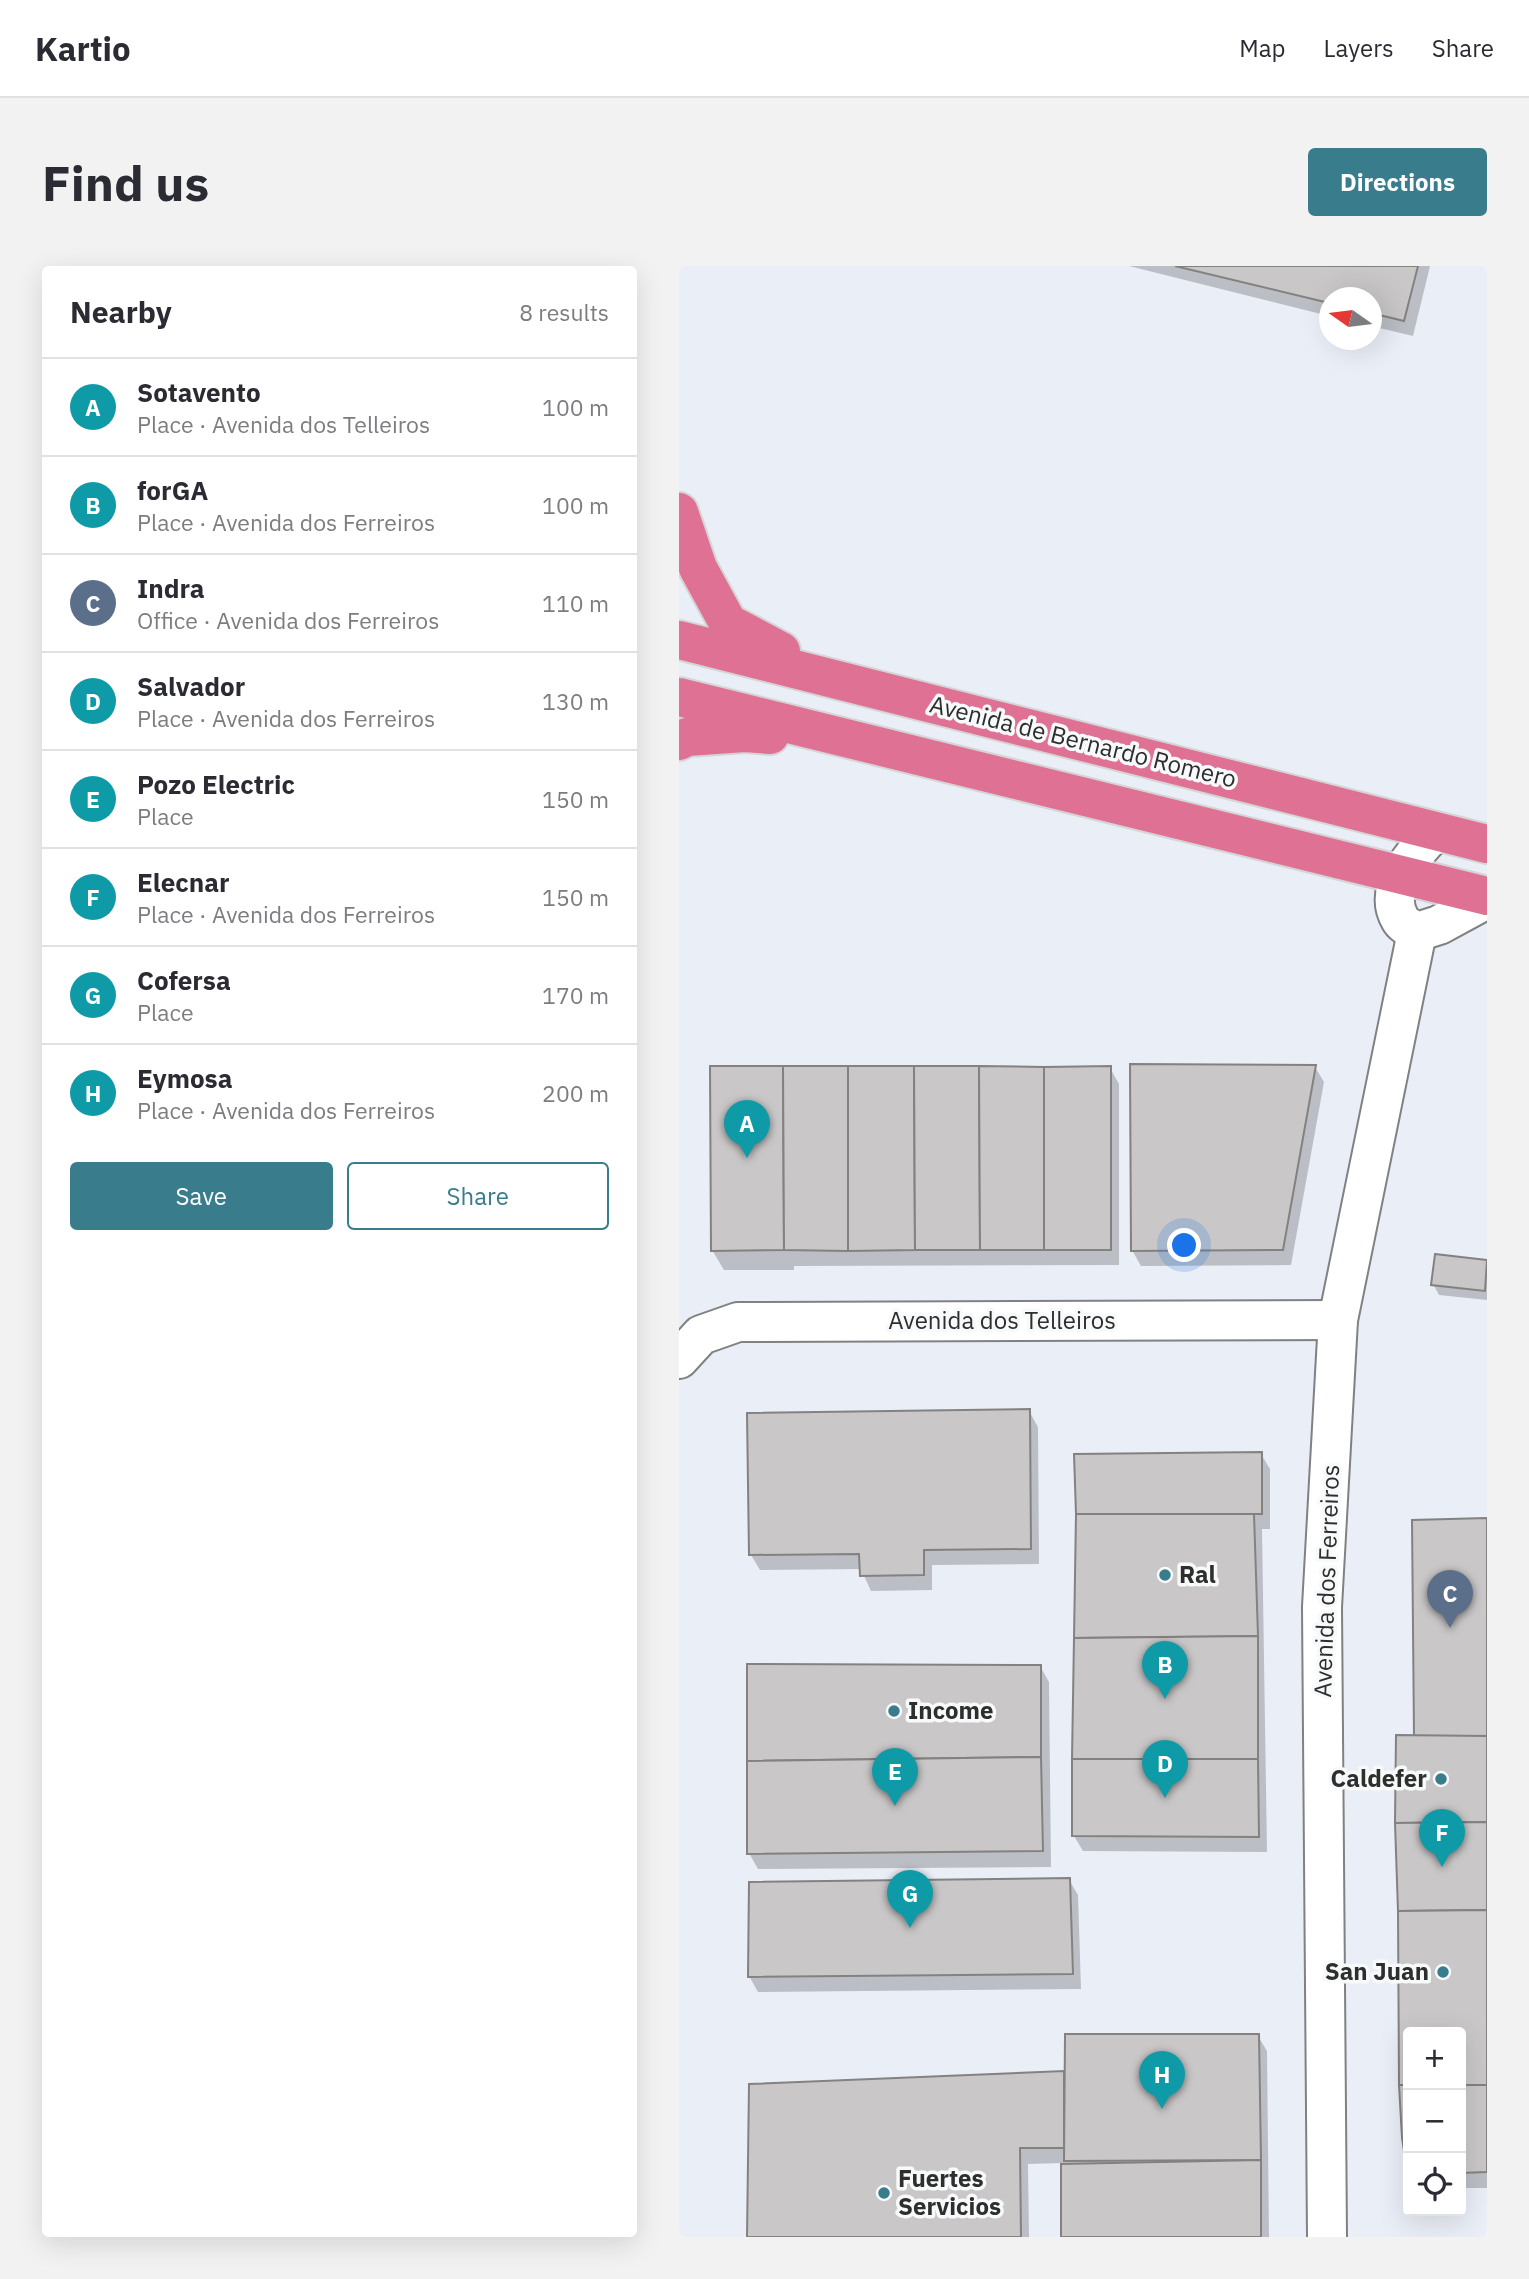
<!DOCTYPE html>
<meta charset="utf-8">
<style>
:root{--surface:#fff;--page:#f2f2f3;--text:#2b2b33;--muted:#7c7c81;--line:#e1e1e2;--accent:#397c8c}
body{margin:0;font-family:"IBM Plex Sans",sans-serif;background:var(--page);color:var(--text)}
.controls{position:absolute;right:21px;bottom:21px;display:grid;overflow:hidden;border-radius:7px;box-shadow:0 7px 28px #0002}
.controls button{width:63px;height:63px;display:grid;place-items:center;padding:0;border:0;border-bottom:2px solid var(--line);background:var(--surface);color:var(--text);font:35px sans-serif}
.compass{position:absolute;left:640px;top:21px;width:63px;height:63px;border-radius:50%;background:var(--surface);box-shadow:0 7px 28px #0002;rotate:284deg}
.you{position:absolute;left:506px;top:980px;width:24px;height:24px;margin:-18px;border:5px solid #fff;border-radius:50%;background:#1a73e8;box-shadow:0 0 0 10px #1a73e833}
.badge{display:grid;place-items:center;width:46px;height:46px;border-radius:50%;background:var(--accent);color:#fff;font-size:23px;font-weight:700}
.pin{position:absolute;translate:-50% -58px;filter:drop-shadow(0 2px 4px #0008)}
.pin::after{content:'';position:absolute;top:37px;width:24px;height:21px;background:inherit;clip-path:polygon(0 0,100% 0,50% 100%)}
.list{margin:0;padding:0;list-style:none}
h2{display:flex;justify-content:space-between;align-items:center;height:91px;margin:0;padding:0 28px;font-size:30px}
h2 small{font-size:23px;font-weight:400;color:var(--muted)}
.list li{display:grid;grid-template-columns:46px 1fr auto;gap:21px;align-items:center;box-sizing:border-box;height:98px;padding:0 28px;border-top:2px solid var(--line)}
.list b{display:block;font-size:26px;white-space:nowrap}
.list p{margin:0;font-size:23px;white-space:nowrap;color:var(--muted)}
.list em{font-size:23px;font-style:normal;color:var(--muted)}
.actions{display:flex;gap:14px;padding:21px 28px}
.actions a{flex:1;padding:16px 0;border:2px solid var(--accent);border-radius:7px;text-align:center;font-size:24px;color:var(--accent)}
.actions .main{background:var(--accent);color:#fff}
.icon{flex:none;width:38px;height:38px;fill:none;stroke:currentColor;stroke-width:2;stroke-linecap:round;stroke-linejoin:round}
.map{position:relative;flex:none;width:808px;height:1971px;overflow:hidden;border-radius:7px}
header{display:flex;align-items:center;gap:42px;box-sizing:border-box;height:98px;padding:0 35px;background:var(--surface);border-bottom:2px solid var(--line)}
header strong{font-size:33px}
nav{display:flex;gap:38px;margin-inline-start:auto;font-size:24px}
.intro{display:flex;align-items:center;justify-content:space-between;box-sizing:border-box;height:168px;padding:0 42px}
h1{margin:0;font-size:49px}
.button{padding:18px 32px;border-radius:7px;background:var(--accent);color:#fff;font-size:24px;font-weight:700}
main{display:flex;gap:42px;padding:0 42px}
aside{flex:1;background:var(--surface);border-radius:7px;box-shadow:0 7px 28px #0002}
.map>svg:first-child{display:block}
.built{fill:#eaeef6;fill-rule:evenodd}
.shadow{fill:#0003}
.building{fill:#c9c7c7;stroke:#838281;stroke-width:2}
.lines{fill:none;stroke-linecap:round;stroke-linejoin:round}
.minor-casing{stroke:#808182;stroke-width:42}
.highway-casing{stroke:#d5d5d5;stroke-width:42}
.minor{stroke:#fff;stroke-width:38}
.highway{stroke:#df7294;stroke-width:38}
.poi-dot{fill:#397c8c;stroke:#f8f9fa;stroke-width:2.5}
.labels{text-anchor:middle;stroke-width:7;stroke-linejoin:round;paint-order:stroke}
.street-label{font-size:24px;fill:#2d2e2e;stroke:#f8f9fa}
.poi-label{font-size:24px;font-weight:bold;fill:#2d2e2e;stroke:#f8f9fa;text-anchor:start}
</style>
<header>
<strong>Kartio</strong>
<nav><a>Map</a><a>Layers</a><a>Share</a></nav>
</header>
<div class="intro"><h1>Find us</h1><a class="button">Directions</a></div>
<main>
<aside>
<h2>Nearby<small>8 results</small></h2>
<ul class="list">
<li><span class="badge" style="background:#0f9aa8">A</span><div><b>Sotavento</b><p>Place · Avenida dos Telleiros</p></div><em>100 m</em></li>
<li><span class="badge" style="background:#0f9aa8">B</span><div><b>forGA</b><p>Place · Avenida dos Ferreiros</p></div><em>100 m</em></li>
<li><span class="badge" style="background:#5c6f8a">C</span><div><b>Indra</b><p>Office · Avenida dos Ferreiros</p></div><em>110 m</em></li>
<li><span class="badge" style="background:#0f9aa8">D</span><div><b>Salvador</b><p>Place · Avenida dos Ferreiros</p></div><em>130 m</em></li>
<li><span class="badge" style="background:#0f9aa8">E</span><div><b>Pozo Electric</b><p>Place</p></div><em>150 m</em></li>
<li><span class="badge" style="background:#0f9aa8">F</span><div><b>Elecnar</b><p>Place · Avenida dos Ferreiros</p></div><em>150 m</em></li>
<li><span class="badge" style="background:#0f9aa8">G</span><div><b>Cofersa</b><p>Place</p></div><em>170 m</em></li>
<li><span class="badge" style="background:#0f9aa8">H</span><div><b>Eymosa</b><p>Place · Avenida dos Ferreiros</p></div><em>200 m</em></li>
</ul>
<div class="actions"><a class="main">Save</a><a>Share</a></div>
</aside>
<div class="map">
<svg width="808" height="1971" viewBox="0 0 808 1971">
<rect width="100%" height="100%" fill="#f8f9fa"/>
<path class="built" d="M0,0H808V1971H0ZM650,32H692V74H650ZM729,1766H782V1945H729Z"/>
<g class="shadow">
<path d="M450,0H751L734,70L692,60V32H650V50Z"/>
<path d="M636,801L645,816L612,999L462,1000L453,984Z"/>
<path d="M431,802L440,818V999L115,1000V1004H45L33,984Z"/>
<path d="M757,990L808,996V1034L760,1029L754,1018Z"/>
<path d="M350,1145L359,1161L360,1298L253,1299V1324L192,1325L182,1303L81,1304L72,1289Z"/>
<path d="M582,1188L591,1203V1263H583L588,1586L404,1585L395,1570L397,1190Z"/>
<path d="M808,1254V1922H782V1766H729V1894L722,1819L737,1471Z"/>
<path d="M361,1400L370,1416L372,1601L79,1603L70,1587Z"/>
<path d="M390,1614L399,1629L402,1723L79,1726L70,1710Z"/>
<path d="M579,1770L588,1785L590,1971H383L384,1897L349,1898L350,1971H70L71,1820L387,1807Z"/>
</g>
<g class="building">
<path d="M496,0H739L725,55L692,47V32H650V37Z"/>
<path d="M451,798L637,799L604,984L452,985Z"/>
<path d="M31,800H104L105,984L32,985Z"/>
<path d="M104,800H169V985L105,984Z"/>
<path d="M169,800H235L236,984L169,985Z"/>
<path d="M235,800H300L301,984H236Z"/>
<path d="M300,800L365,801V984H301Z"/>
<path d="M432,800V984H365V801Z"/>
<path d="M756,988L808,994L806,1025L752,1019Z"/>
<path d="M351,1143L352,1283L245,1284V1309L181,1310L180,1288L70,1289L68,1147Z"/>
<path d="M583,1186V1248H397L395,1188Z"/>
<path d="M397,1248H575L579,1370L395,1372Z"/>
<path d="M808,1252V1470H735L733,1254Z"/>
<path d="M579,1370V1493H393L395,1372Z"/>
<path d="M68,1398L362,1399V1491L68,1495Z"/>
<path d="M717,1469L808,1470V1556L716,1557Z"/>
<path d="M362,1491L364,1585L68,1588V1495Z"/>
<path d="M393,1493H579L580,1571L393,1570Z"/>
<path d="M808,1556V1644L719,1645L716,1557Z"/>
<path d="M391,1612L394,1708L69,1711L70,1616Z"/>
<path d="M808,1644V1819H782V1766H729V1819H720L719,1645Z"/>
<path d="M386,1768H580L582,1894L385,1895Z"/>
<path d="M385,1805V1882H341L342,1971H68L70,1818Z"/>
<path d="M720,1819H729V1895L726,1892L723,1872Z"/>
<path d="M782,1819H808V1906L782,1907Z"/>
<path d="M582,1894V1971H382V1898Z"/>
</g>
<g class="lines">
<defs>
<g id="minor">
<path d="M756,566C736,585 703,623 721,653C724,659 733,663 738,666L760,659L808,633"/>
<path d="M0,1093L22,1069L59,1056L659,1054"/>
<path d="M648,1971L643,1341L659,1054L738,666"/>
</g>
<g id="highway">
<path d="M0,246L19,302L49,357L102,385"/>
<path d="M0,374L808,578"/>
<path d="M0,431L808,630"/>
<path d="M0,475L8,471L66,467L91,469"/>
</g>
</defs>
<use href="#minor" class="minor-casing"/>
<use href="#highway" class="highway-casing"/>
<use href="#minor" class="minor"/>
<use href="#highway" class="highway"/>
</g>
<g class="poi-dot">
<circle cx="486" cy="1309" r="7"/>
<circle cx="215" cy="1445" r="7"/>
<circle cx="762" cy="1513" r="7"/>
<circle cx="764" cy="1706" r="7"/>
<circle cx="205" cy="1927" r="7"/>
</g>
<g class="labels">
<g class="street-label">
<text transform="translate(404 476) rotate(14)" y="8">Avenida de Bernardo Romero</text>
<text x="323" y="1063">Avenida dos Telleiros</text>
<text transform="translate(648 1315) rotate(-88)" y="8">Avenida dos Ferreiros</text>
</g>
<g class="poi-label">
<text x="500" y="1317">Ral</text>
<text x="229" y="1453">Income</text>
<text x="748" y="1521" text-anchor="end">Caldefer</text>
<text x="750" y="1714" text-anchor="end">San Juan</text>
<text x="219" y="1921">Fuertes<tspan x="219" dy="28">Servicios</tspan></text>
</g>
</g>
</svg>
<div class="controls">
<button>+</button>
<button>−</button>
<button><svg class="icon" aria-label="locate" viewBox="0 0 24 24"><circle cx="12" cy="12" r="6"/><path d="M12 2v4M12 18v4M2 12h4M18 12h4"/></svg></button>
</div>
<svg class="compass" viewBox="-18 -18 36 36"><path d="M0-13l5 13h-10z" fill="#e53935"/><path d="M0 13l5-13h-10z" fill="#7c7c81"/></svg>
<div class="you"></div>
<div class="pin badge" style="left:68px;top:892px;background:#0f9aa8">A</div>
<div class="pin badge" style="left:486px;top:1433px;background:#0f9aa8">B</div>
<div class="pin badge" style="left:771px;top:1362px;background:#5c6f8a">C</div>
<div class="pin badge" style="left:486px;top:1532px;background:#0f9aa8">D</div>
<div class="pin badge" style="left:216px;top:1540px;background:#0f9aa8">E</div>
<div class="pin badge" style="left:763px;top:1601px;background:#0f9aa8">F</div>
<div class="pin badge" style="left:231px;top:1662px;background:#0f9aa8">G</div>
<div class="pin badge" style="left:483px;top:1843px;background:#0f9aa8">H</div>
</div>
</main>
